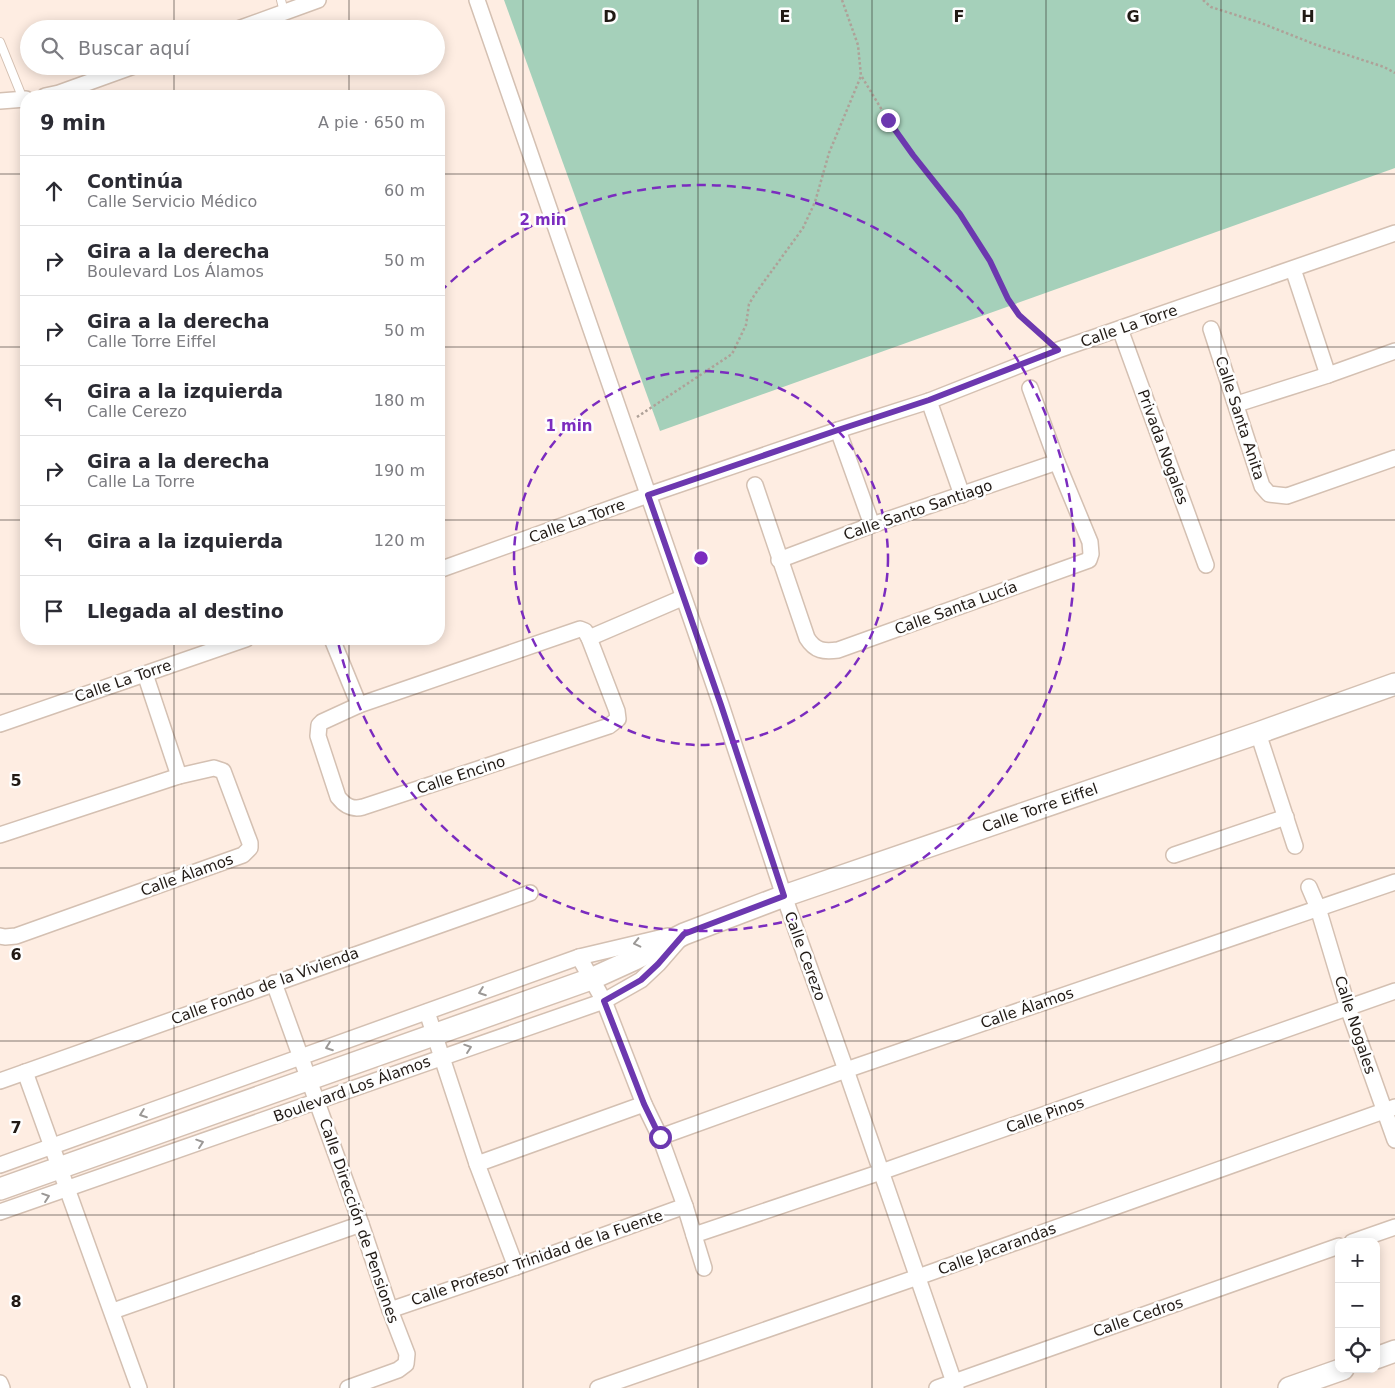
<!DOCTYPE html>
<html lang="es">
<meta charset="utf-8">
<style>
:root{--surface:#fff;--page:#f7f7f7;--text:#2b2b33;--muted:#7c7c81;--line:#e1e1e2}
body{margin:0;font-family:"DejaVu Sans",sans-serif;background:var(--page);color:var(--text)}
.controls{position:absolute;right:15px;bottom:15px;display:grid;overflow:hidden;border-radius:10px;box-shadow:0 2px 12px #0003}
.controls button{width:45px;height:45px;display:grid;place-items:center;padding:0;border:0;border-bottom:1px solid var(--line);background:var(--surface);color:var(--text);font:25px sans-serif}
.stop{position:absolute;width:15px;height:15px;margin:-11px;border:4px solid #6c38af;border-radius:50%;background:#fff}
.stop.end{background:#6c38af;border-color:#fff;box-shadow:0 1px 5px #0008}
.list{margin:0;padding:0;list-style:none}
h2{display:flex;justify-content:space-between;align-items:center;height:65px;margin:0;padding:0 20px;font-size:21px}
h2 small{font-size:16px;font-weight:400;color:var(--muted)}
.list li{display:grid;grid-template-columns:32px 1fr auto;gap:15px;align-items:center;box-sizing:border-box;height:70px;padding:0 20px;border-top:1px solid var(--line)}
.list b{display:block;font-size:19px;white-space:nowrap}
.list p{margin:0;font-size:16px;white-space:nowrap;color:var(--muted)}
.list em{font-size:16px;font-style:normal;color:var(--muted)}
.icon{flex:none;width:28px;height:28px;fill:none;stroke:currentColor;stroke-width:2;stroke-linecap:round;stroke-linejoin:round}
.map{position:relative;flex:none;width:1395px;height:1388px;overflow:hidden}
.search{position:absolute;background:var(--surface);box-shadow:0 2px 12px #0003;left:20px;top:20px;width:425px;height:55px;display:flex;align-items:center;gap:12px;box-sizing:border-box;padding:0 18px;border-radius:28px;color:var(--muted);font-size:19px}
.panel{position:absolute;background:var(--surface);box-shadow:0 2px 12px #0003;left:20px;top:90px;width:425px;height:555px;border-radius:20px}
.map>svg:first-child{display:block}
.green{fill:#a5d0ba}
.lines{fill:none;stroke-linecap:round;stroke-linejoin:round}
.lane-casing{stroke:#d4c0b2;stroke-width:10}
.street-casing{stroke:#d4c0b2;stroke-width:18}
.secondary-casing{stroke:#d4c0b2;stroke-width:24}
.path{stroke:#aea198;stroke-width:2.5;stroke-dasharray:2.5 2.5;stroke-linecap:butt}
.lane{stroke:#fff;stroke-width:8}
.street{stroke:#fff;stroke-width:15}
.secondary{stroke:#fff;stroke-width:21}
.oneway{stroke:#9b9896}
.route{stroke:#6c38af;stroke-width:6}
.grid{fill:none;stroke:#211a15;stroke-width:1;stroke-opacity:0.55}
.ring{fill:none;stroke:#7b2cbf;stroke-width:2.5;stroke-dasharray:9 6}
.labels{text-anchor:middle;stroke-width:5;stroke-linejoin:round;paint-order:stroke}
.street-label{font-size:15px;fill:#211a15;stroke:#fefefe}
.grid-label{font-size:16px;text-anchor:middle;font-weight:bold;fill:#211a15;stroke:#fefefe;stroke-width:5;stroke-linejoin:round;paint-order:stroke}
.centre{fill:#7b2cbf;stroke:#fefefe;stroke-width:2.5}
.ring-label{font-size:15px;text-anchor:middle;font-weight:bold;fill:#7b2cbf;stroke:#fefefe;stroke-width:5;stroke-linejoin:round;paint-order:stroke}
</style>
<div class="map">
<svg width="1395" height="1388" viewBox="0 0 1395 1388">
<rect width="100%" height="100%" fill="#feede2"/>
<path class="green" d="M504,0H1395V168L660,431Z"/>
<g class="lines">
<defs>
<g id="lane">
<path d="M281,0L284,12"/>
<path d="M0,42L23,99"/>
</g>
<g id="street">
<path d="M477,0L721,705L784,896L846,1070L956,1388"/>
<path d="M238,29L318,0"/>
<path d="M45,96L59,93L134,66"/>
<path d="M0,101L26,99"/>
<path d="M1293,269L1328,375"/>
<path d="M1120,329L1206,565"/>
<path d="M1211,329L1262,486L1269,494L1287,496L1395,458"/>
<path d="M929,401L962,495"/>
<path d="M1237,404L1328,375L1395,351"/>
<path d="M838,430L872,525"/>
<path d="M755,485L807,638C815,651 824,652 838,650L1089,560L1091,554L1090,542L1057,462L1030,388"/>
<path d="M779,560L872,525L1057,462"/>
<path d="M439,570L648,495L838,430L929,401L1058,350L1395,233"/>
<path d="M580,629L585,631L589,638L617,711L618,719L609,726L363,807C352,810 345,806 338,797L318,736L319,725L322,722L359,705Z"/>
<path d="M589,638L682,598"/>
<path d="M332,639L359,705"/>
<path d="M145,674L179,776"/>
<path d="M0,724L246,639"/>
<path d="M1258,733L1295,846"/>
<path d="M0,835L179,776L214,768L223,771L250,843V848L243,855L16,936L5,937L0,936"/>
<path d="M1174,855L1286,817"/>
<path d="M1309,887L1318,908L1348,1008L1395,1140"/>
<path d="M579,957L604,1001L644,1104L660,1137L685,1206L704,1268"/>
<path d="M274,983L361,1224L390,1310L407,1354L406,1364L398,1370L348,1388"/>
<path d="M427,1012L477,1164L516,1267"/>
<path d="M25,1072L139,1388"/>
<path d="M0,1081L530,893"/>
<path d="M660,1137L846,1070L1395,882"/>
<path d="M477,1164L644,1104"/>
<path d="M0,1165L579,957L668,936"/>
<path d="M0,1212L604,1001L641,980L658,964L678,941"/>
<path d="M694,1235L881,1172L1395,991"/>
<path d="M1352,1242L1395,1227"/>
<path d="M390,1310L516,1267L685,1206"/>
<path d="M113,1311L361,1224"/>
<path d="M0,1383L2,1388"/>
<path d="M598,1388L918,1277L1395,1107"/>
<path d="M937,1388L1339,1246"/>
</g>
<g id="secondary">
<path d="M0,1189L591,979L635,959L684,934L784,896L1258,733L1395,684"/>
<path d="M1376,1358L1395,1351"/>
<path d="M1289,1388L1343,1369"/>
</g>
</defs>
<use href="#lane" class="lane-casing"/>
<use href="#street" class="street-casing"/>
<use href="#secondary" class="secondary-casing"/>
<g class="path">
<path d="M1203,0L1211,7L1261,23L1314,44L1384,67L1395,73"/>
<path d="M862,77L888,120L913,155L961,214L978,240L990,261L1008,299L1019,315L1046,339"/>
<path d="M637,417L732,354L746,325L749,304L755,294L803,228L815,202L829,153L861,76L858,45L842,0"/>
</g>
<use href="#lane" class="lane"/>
<use href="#street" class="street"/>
<use href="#secondary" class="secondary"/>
</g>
<defs><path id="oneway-chevron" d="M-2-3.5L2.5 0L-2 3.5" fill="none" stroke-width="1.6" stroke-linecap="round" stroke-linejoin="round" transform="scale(1.25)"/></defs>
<g class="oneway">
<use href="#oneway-chevron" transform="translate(637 943) rotate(167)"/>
<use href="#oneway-chevron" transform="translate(482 992) rotate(160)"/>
<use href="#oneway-chevron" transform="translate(329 1047) rotate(160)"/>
<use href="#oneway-chevron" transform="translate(468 1048) rotate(-19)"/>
<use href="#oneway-chevron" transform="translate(143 1114) rotate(160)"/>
<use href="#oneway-chevron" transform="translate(200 1143) rotate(-19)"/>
<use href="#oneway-chevron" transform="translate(46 1197) rotate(-19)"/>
</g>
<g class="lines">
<path class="route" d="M660,1137L644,1104L604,1001L641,980L658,964L684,934L784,896L721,705L648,495L838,430L929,400L1058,350L1019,315L1008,299L990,261L960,214L913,155L888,120"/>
</g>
<path class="grid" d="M174,0V29M349,0V29M523,0V1388M698,0V1388M872,0V1388M1046,0V1388M1221,0V1388M174,66V96M349,66V96M0,174H26M439,174H1395M0,347H26M439,347H1395M0,520H26M439,520H1395M174,639V1388M349,639V1388M0,694H1395M0,868H1395M0,1041H1395M0,1215H1395"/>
<g class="ring">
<circle cx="701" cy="558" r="187"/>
<path d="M440 292A373 373 0 1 1 338 642"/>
</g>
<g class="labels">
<g class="street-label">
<text transform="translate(1129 326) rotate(-19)" y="5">Calle La Torre</text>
<text transform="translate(1240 418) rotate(72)" y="5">Calle Santa Anita</text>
<text transform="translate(1163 447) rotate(70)" y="5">Privada Nogales</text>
<text transform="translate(918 510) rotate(-19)" y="5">Calle Santo Santiago</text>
<text transform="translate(577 521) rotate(-20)" y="5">Calle La Torre</text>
<text transform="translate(956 608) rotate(-20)" y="5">Calle Santa Lucía</text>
<text transform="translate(123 681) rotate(-19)" y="5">Calle La Torre</text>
<text transform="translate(461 775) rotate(-18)" y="5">Calle Encino</text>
<text transform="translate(1040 808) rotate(-19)" y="5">Calle Torre Eiffel</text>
<text transform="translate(187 875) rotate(-20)" y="5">Calle Álamos</text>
<text transform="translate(805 956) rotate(70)" y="5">Calle Cerezo</text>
<text transform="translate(265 986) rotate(-20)" y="5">Calle Fondo de la Vivienda</text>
<text transform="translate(1027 1008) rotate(-19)" y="5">Calle Álamos</text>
<text transform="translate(1355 1025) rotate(72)" y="5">Calle Nogales</text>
<text transform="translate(352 1089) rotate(-20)" y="5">Boulevard Los Álamos</text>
<text transform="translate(1045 1115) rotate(-19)" y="5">Calle Pinos</text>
<text transform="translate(359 1221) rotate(71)" y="5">Calle Dirección de Pensiones</text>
<text transform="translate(997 1249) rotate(-20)" y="5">Calle Jacarandas</text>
<text transform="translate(537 1258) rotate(-19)" y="5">Calle Profesor Trinidad de la Fuente</text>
<text transform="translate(1138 1317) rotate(-19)" y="5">Calle Cedros</text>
</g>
</g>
<g class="grid-label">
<text x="610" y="22">D</text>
<text x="785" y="22">E</text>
<text x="959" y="22">F</text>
<text x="1133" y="22">G</text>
<text x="1308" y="22">H</text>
<text x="16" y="786">5</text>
<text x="16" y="960">6</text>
<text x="16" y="1133">7</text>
<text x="16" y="1307">8</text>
</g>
<circle cx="701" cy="558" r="8" class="centre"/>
<g class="ring-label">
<text x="543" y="225">2 min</text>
<text x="569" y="431">1 min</text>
</g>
</svg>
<div class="controls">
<button>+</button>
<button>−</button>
<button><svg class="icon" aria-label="locate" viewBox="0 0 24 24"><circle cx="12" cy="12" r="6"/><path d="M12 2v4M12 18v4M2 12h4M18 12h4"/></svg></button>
</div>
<div class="stop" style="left:660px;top:1137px"></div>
<div class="stop end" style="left:888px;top:120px"></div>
<div class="search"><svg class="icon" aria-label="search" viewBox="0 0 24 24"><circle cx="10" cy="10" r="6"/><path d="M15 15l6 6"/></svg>Buscar aquí</div>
<section class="panel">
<h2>9 min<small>A pie · 650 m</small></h2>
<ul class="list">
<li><svg class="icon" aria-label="ahead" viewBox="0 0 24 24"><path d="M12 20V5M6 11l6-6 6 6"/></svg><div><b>Continúa</b><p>Calle Servicio Médico</p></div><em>60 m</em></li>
<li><svg class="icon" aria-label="right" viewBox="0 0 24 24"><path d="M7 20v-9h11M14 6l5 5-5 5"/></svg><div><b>Gira a la derecha</b><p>Boulevard Los Álamos</p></div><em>50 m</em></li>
<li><svg class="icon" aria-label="right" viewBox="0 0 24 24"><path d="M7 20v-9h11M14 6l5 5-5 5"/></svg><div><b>Gira a la derecha</b><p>Calle Torre Eiffel</p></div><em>50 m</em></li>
<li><svg class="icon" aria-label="left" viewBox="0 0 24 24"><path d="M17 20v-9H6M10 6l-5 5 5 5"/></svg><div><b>Gira a la izquierda</b><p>Calle Cerezo</p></div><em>180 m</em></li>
<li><svg class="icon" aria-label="right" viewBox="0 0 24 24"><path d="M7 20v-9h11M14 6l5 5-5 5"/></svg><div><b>Gira a la derecha</b><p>Calle La Torre</p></div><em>190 m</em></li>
<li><svg class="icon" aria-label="left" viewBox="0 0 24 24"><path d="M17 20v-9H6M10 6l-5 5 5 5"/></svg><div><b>Gira a la izquierda</b></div><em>120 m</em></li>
<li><svg class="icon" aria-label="arrive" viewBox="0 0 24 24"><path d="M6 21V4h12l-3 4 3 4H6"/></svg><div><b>Llegada al destino</b></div></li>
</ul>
</section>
</div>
